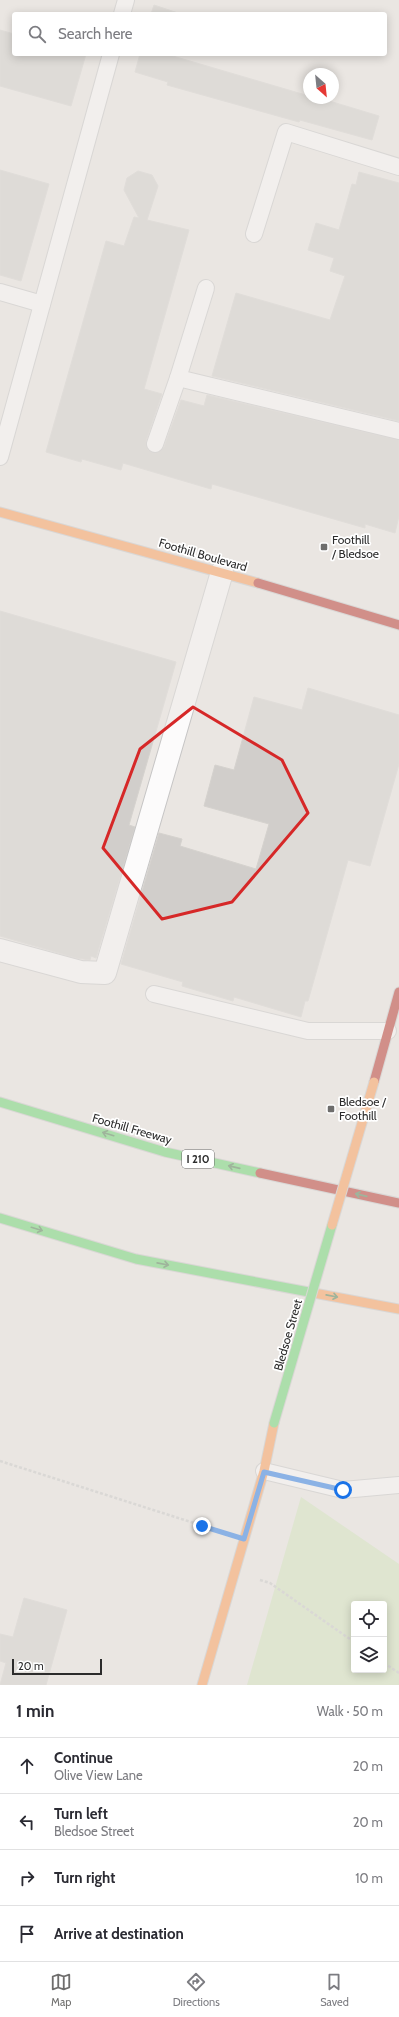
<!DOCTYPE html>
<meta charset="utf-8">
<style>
:root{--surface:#fff;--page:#f2f2f3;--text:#2b2b33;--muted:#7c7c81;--line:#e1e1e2;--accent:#6e6d6c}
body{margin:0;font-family:Cabin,sans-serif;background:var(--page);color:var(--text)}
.controls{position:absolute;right:12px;bottom:12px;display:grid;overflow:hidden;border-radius:4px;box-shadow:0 2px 10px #0003}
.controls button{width:36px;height:36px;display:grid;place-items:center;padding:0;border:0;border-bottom:1px solid var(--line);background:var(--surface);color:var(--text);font:20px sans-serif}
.compass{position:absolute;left:303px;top:68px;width:36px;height:36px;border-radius:50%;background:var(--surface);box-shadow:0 2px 10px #0003;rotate:153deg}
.scale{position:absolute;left:12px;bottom:10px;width:90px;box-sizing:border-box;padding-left:4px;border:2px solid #2c2c2c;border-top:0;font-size:11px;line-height:14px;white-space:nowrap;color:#2c2c2c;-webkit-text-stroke:3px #fff;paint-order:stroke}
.stop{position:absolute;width:12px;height:12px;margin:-9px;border:3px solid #1a73e8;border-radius:50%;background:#fff}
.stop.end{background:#1a73e8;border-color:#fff;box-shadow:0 1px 4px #0008}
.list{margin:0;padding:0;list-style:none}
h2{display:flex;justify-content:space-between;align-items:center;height:52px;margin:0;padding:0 16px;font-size:17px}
h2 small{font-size:13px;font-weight:400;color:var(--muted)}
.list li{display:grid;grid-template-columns:26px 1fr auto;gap:12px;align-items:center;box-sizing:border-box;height:56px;padding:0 16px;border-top:1px solid var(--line)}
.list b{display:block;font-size:15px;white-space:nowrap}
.list p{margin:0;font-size:13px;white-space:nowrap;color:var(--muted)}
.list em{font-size:13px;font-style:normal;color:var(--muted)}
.icon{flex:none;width:22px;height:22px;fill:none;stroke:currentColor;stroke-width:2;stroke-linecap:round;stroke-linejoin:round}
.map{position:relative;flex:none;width:399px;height:1685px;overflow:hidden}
.search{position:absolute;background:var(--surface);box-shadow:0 2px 10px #0003;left:12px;right:12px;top:12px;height:44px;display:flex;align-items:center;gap:10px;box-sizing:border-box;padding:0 14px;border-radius:4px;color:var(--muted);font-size:15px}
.sheet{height:276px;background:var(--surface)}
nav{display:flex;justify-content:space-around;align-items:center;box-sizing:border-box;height:56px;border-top:1px solid var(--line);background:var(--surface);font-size:11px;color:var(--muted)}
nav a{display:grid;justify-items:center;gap:2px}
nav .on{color:var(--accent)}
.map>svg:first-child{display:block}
.green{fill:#d2e5bb;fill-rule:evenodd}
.building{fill:#d1cecb;stroke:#d5d2ce}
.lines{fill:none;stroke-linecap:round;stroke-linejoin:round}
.lane-casing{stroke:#c6c5c5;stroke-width:18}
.street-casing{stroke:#c6c5c5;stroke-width:24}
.fast-casing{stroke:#c6c5c5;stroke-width:11}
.slow-casing{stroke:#c6c5c5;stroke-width:11}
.jam-casing{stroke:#c6c5c5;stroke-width:11}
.path{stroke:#c7c7c6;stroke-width:2.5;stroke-dasharray:3 2;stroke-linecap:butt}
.lane{stroke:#fcfbfb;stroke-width:16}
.street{stroke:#fcfbfb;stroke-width:22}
.fast{stroke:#63d668;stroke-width:9}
.slow{stroke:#ff974d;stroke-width:9}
.jam{stroke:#b3261e;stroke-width:9}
.fast-bridge-casing{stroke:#c6c5c5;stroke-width:11;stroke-linecap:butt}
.slow-bridge-casing{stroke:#c6c5c5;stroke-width:11;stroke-linecap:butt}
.fast-bridge{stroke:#63d668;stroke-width:9}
.slow-bridge{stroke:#ff974d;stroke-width:9}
.oneway{stroke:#457847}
.route{stroke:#1a73e8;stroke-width:5}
.marked{fill:none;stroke:#d62828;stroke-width:3;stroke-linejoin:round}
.poi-dot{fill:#6e6d6c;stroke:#fff;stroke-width:1.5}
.labels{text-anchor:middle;stroke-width:3.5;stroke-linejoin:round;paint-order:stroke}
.shield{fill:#fff;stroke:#6b6b6b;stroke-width:1}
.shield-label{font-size:11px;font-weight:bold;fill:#2c2c2c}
.poi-label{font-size:12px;fill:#2c2c2c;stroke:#fff;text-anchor:start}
.street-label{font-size:12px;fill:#2c2c2c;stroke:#fff}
</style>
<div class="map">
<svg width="399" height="1685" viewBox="0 0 399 1685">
<rect width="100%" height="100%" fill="#eae6e2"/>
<path class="green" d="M301,1497L399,1564V1685H247ZM354,1604H384V1670H354Z"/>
<g class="building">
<path d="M154,5L178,13V14H151Z"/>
<path d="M0,30L14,34V54H86L71,106L0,86Z"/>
<path d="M140,54H166L309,96V98L326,100L379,116L372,140L300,120L299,122L167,85L168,82L135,72Z"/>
<path d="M0,170L49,184L21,281L0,275Z"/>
<path d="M138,171L152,175L158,186L147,220L189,230L144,389L162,394L146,441L148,450L156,453L164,447L181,400L204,406L207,395L399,440V516L395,533L365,524V528L212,484L211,489L123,463L121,470L82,459L81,462L46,452L106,241L124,246L134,217L139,218L124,190L127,178Z"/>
<path d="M359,172L399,183V421L212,376L236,293L330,320L345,276L330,271L334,258L308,250L316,223L339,230L352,184L356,185Z"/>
<path d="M0,611L176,662L129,825L135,827L96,958L91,956L90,960L76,958L0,936Z"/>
<path d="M308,688L399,715V764L370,866L348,860L308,1001H305L301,1017L234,997L233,1001L182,986L183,982L121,964L159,833L182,839L180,846L256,869L269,824L204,806L215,765L234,770L254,697L302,710Z"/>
<path d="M24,1598L67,1610L46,1685H0L6,1663L0,1661V1634L13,1637Z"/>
</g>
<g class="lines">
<defs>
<g id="lane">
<path d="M122,14L126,0"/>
<path d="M254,234L286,132L399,167"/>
<path d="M0,292L42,304"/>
<path d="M178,378L206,288"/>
<path d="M155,444L178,378L399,431"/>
<path d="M0,457L111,54"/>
<path d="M154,994L308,1031H388"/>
<path d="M264,1471L343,1490L399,1485"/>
</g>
<path id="street" d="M0,950L81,972L105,973L222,572"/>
<g id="fast">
<path d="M0,1102L165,1152L260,1173"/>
<path d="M0,1218L136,1259L314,1293"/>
</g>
<g id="slow">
<path d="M0,512L258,583"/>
<path d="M314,1293L399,1309"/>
<path d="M202,1685L264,1471L274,1423"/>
</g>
<g id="jam">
<path d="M258,583L399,625"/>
<path d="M374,1082L399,992"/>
<path d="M260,1173L399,1203"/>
</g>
</defs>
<use href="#lane" class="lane-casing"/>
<use href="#street" class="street-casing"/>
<use href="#fast" class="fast-casing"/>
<use href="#slow" class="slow-casing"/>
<use href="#jam" class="jam-casing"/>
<g class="path">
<path d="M0,1461L219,1531"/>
<path d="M260,1580L270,1583L354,1642"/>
<path d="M384,1663L399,1673"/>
</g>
<use href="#lane" class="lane"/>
<use href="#street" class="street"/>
<use href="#fast" class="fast"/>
<use href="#slow" class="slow"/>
<use href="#jam" class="jam"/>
<defs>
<path id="fast-bridge" d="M274,1423L332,1225"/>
<path id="slow-bridge" d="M332,1225L374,1082"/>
</defs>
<use href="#fast-bridge" class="fast-bridge-casing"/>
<use href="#slow-bridge" class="slow-bridge-casing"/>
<use href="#fast-bridge" class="fast-bridge"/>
<use href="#slow-bridge" class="slow-bridge"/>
</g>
<defs><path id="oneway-shaft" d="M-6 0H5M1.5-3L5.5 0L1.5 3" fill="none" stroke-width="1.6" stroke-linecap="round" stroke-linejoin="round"/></defs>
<g class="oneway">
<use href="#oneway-shaft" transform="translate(108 1134) rotate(-163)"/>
<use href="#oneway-shaft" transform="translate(234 1167) rotate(-167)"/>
<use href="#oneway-shaft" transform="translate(361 1195) rotate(-167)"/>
<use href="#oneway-shaft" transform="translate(37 1229) rotate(17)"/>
<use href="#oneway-shaft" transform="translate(163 1264) rotate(11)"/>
<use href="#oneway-shaft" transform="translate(332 1296) rotate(11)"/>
</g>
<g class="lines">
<path class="route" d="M202,1526L244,1539L264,1472L343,1490"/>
</g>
<path d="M0 0H399V1685H0ZM193,707L282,760L308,813L232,902L162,919L103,848L140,749Z" fill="#eae6e2" fill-opacity=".55" fill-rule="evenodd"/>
<path class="marked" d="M193,707L282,760L308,813L232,902L162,919L103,848L140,749Z"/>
<g class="poi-dot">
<rect x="320" y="543" width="8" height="8" rx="2"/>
<rect x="327" y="1105" width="8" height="8" rx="2"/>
</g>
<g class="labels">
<rect class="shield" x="182" y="1150" width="32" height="18" rx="3"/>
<g class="shield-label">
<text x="198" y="1163">I 210</text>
</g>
<g class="poi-label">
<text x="332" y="544">Foothill<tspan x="332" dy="14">/ Bledsoe</tspan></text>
<text x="339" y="1106">Bledsoe /<tspan x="339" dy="14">Foothill</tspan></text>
</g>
<g class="street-label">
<text transform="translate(203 555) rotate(16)" y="4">Foothill Boulevard</text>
<text transform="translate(132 1129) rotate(16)" y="4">Foothill Freeway</text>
<text transform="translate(288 1335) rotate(-74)" y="4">Bledsoe Street</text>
</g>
</g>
</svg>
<div class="controls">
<button><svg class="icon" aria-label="locate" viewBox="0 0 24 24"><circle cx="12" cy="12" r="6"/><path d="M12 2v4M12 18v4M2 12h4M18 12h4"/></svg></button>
<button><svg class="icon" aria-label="layers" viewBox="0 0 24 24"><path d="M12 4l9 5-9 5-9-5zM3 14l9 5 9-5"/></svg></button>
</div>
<svg class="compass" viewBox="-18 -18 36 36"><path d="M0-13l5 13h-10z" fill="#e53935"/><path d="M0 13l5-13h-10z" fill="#7c7c81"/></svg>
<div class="scale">20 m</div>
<div class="stop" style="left:343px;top:1490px"></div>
<div class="stop end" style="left:202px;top:1526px"></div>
<div class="search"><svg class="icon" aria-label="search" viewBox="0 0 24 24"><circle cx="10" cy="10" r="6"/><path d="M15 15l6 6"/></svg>Search here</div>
</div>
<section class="sheet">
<h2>1 min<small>Walk · 50 m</small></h2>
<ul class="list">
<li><svg class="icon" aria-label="ahead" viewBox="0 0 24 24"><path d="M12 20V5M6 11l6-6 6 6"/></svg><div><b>Continue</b><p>Olive View Lane</p></div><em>20 m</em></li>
<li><svg class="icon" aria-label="left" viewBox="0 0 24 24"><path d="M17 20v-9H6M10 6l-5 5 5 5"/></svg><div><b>Turn left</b><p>Bledsoe Street</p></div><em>20 m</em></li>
<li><svg class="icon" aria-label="right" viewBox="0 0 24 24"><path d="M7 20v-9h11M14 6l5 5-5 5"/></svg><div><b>Turn right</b></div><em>10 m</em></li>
<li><svg class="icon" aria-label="arrive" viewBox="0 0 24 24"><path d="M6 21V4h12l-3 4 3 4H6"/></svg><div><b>Arrive at destination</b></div></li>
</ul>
</section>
<nav>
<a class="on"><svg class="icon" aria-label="map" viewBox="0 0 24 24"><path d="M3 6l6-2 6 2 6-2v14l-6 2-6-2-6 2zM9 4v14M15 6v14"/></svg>Map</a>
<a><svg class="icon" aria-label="directions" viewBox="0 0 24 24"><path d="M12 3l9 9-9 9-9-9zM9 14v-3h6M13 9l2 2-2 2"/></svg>Directions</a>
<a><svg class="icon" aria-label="saved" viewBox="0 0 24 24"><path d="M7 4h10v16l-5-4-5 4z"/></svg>Saved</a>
</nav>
